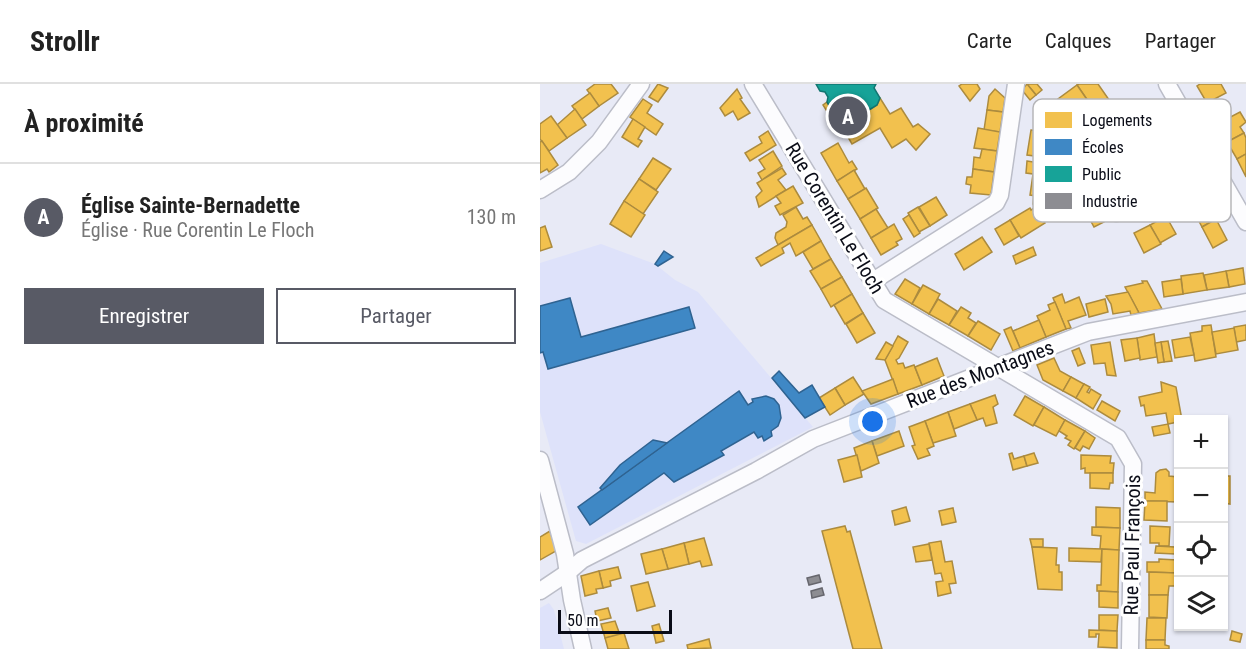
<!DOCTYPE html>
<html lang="fr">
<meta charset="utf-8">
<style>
:root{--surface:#fff;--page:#f2f2f2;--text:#222;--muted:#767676;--line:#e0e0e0;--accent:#585a65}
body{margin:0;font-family:"Roboto Condensed",sans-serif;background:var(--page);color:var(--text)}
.controls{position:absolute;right:18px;bottom:18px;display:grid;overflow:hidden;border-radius:0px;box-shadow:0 2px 4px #0004}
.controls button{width:54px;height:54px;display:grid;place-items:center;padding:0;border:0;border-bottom:2px solid var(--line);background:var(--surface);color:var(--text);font:30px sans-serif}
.scale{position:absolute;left:18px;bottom:15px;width:114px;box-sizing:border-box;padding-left:6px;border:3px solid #0a0c17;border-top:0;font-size:16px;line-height:21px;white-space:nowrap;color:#0a0c17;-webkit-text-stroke:4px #fff;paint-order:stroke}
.you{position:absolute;left:333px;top:338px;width:21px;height:21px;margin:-15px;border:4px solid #fff;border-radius:50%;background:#1a73e8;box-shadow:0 0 0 9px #1a73e833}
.badge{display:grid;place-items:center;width:39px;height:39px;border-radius:50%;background:var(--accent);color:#fff;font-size:20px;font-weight:700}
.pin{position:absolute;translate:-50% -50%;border:3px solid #fff;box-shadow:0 2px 6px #0006}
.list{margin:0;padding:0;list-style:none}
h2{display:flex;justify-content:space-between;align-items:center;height:78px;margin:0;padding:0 24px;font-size:26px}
h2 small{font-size:20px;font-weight:400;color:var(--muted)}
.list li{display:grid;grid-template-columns:39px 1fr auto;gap:18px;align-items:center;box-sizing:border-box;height:108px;padding:0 24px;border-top:2px solid var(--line)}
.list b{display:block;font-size:22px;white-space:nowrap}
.list p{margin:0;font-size:20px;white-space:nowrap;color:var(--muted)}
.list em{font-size:20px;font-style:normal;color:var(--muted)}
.actions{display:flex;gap:12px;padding:18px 24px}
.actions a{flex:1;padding:14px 0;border:2px solid var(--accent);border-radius:0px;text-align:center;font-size:21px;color:var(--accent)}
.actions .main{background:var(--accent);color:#fff}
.icon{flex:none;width:33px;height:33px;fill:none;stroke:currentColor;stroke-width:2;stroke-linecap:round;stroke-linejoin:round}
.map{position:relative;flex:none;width:706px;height:565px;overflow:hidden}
header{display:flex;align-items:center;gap:36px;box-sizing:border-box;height:84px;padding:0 30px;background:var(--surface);border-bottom:2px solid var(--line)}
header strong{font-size:28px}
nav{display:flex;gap:33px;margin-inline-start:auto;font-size:21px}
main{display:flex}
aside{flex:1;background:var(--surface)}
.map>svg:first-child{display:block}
.built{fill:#dee2fa}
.homes{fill:#f2c14e;stroke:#ac8b3e;stroke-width:1.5}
.schools{fill:#3f88c5;stroke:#2f6391;stroke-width:1.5}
.public{fill:#17a398;stroke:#137671;stroke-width:1.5}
.industry{fill:#8d8d92;stroke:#66666d;stroke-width:1.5}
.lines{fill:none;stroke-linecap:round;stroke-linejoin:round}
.minor-casing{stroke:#bbbdc8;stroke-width:19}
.minor{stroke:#fcfcfe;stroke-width:16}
.labels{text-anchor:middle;stroke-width:6;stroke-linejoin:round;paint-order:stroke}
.street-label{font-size:20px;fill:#0a0c17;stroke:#fff}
.key{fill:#fff;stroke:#b6b6b9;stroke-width:1.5}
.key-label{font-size:16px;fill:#0a0c17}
</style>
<header>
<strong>Strollr</strong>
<nav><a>Carte</a><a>Calques</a><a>Partager</a></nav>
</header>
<main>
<aside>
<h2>À proximité<small></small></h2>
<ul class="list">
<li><span class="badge">A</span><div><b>Église Sainte-Bernadette</b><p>Église · Rue Corentin Le Floch</p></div><em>130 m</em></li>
</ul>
<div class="actions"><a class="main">Enregistrer</a><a>Partager</a></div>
</aside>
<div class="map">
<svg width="706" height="565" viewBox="0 0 706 565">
<rect width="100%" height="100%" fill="#e8eaf6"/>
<g class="built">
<path d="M61,160L115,180L135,196L158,208L273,343L46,460L36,457L0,328V179Z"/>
<path d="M9,519L14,526L24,565H0V524Z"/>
</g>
<g class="homes">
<path d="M55,0H71L78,9L59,22L47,6Z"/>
<path d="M118,0L128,4L118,18L109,13Z"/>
<path d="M422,0H437L440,5L430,17L419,2Z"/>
<path d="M487,0H497L502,6L496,11Z"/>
<path d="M487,0L496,11L490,16L482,6Z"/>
<path d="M539,0H558L574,23L562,37L537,1Z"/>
<path d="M660,0H681L686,9L667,19L657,2Z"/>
<path d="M537,1L548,17L528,31L518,15Z"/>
<path d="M197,5L202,14L200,15L210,29L198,36L193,27L185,32L180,24Z"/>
<path d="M455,5L465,14L463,28L447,26L449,12Z"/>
<path d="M50,9L59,22L42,35L32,22Z"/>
<path d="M340,14L350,30L361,24L373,43L378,40L390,50L376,66L366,55L352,64L340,44L312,60L302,43L337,21Z"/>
<path d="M103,15L112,21L107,29L123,40L116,51L90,33Z"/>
<path d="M287,18L302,43L298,45L283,21Z"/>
<path d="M35,25L46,41L27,54L17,41Z"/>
<path d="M447,26L463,28L460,48L444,46Z"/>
<path d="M700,28L706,38L700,43L704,49L687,58L677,40Z"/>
<path d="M11,32L27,54L9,67L0,55V40Z"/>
<path d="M93,35L105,43L98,55L102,57L98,63L82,53Z"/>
<path d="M438,44L460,48L457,67L434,64Z"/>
<path d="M491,46L513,49L510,74L487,71Z"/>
<path d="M228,47L236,61L210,77L205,69L222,59L219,53Z"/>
<path d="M704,49L706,54V70L697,75L687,58Z"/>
<path d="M2,57L18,81L9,88L7,85L0,89V58Z"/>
<path d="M298,59L309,79L312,77L317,85L297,97L281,69Z"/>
<path d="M442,65L457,67L454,88L433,85L434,73L440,74Z"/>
<path d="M233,67L242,82L222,96L218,89L225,85L219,76Z"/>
<path d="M706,70V93L697,75Z"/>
<path d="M113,74L131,85L116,106L99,95Z"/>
<path d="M487,77L525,83L521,101L526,106L524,116L490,111L493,90L486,89Z"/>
<path d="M242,84L246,90L238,96L246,106L219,123L216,113L222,107L217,99Z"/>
<path d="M433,85L454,88L451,111L430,109L431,101L426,100L427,93H432Z"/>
<path d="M314,86L325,105L308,115L297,97Z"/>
<path d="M99,95L118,108L103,130L84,117Z"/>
<path d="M253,102L263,119L240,131L235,122L241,119L236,112Z"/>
<path d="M326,104L338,124L320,135L308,115Z"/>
<path d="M494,111L511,114L509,127L501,132L505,139L481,154L470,136L490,124L491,126L495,123L493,120Z"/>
<path d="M396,113L407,131L390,142L379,123Z"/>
<path d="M666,114L676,135L662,143L651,122Z"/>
<path d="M84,117L105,131L91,153L70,140Z"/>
<path d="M256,123L263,135L267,133L272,141L238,161L235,154L236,149L246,143L247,138L243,131Z"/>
<path d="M378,123L390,142L379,148L368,129Z"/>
<path d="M556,124L564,138L554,143L547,130Z"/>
<path d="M336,125L348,144L331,154L320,135Z"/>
<path d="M369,131L380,149L374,153L363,135Z"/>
<path d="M626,132L636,150L620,159L610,141Z"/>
<path d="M676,135L687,156L673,164L662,143Z"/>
<path d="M470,136L479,152L464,161L455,145Z"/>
<path d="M354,140L362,155L356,158L358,161L341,171L331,154Z"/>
<path d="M272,141L281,157L256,172L250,159L242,164L244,169L221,182L216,174Z"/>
<path d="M610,141L621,160L604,169L594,149Z"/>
<path d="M5,142L12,163L0,167V144Z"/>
<path d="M442,153L452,168L424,186L415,170Z"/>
<path d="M281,157L291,175L273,185L263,168Z"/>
<path d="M493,163L496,171L476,180L473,172Z"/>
<path d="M291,175L302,193L281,205L270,187Z"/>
<path d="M703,184L705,200L689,203L686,187Z"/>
<path d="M686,187L689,203L667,206L664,191Z"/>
<path d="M663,189L667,206L643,210L641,192Z"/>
<path d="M302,193L312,210L291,223L281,205Z"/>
<path d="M365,195L380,204L372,220L355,210Z"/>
<path d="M641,195L643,210L624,213L622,198Z"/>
<path d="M602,197H607L622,225L599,229L585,203L603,199Z"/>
<path d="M383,201L400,210L389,230L372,220Z"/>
<path d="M588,208L599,229L591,231L590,227L573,230L571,220L566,212Z"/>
<path d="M312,210L323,229L305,240L294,221Z"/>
<path d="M522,210L525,219L539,213L546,231L528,237L531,244L526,245L513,214Z"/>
<path d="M398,215L417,227L409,241L389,230Z"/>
<path d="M565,215L568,228L549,233L546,220Z"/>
<path d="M515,218L526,245L506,253L497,232L510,226L508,221Z"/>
<path d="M421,223L431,229L428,234L436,239L428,252L409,241Z"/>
<path d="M323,229L335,249L317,259L306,240Z"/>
<path d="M499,236L506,253L480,264L473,247Z"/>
<path d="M438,237L460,250L451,266L428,252Z"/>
<path d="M671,241L676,273L655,277L650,249L662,247V242Z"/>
<path d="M706,241V256L696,258L694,243Z"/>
<path d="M471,243L480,264L473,267L464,246Z"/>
<path d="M694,244L698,266L676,270L672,248Z"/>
<path d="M614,250L617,273L600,276L597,254Z"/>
<path d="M358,252L368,258L359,274L356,276L358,280L363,279L365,284L374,281L382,301L358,310L345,276Z"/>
<path d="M650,253L654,271L635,274L632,256Z"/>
<path d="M597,254L600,274L585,277L581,256Z"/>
<path d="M628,257L632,277L624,278L621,258Z"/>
<path d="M346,258L353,262L345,276L336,275Z"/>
<path d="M570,258L574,282L576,292L567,291L565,279L554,280L551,261Z"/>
<path d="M621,258L624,278L618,279L615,259Z"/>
<path d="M539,264L545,279L538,282L532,267Z"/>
<path d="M397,274L404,292L382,301L375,283Z"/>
<path d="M514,274L520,287L531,293L523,307L503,296L497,281Z"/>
<path d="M313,293L324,310L305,321L295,304Z"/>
<path d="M531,293L544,300L536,314L523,307Z"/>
<path d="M353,295L358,310L331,320L322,307Z"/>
<path d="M621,298L636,303L642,336H638V338L628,340L626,329L606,332L604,321L601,322L599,313L622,308Z"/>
<path d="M544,300L550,303L547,308L549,309L551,305L561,311L553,325L536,314Z"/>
<path d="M295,304L305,321L290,331L279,314Z"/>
<path d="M455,311L458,320L453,323L457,339L446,342L443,334L437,336L430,320Z"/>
<path d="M485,312L504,323L493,342L474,331Z"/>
<path d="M562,317L580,327L575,337L557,326Z"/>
<path d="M430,320L437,336L414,345L408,328Z"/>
<path d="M504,323L525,336L516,352L494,341Z"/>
<path d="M408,328L416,352L393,359L385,337Z"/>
<path d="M525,336L545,347L534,365L528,361L531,357L525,354L527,352L519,347Z"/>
<path d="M385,337L394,362L387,365L390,371L378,375L372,362L375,361L369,343Z"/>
<path d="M628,340L630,349L614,352L612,343Z"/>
<path d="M359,347L364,362L337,372L332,357Z"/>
<path d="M545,347L555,354L549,365L543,362L540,367L535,364Z"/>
<path d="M332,357L339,379L321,387L314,364Z"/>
<path d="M472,369L474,375L484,372L487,382L473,386L469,370Z"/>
<path d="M494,369L498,379L487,382L484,372Z"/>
<path d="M317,371L322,393L304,398L298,376Z"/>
<path d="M541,371L571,372L570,379H574L573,389H545V384L541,385Z"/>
<path d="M626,385L629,388V392L638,393V418L605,417V408L615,409L616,389L620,386Z"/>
<path d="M550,389H573V399H570L569,405L550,404Z"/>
<path d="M684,392H690V420L684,419Z"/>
<path d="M605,417H627V437L604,436Z"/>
<path d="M366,423L370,437L355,441L352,427Z"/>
<path d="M556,423L580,424V444L556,443Z"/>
<path d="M413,424L416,438L402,441L399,427Z"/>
<path d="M305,442L307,448L310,447L342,565H313L282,447Z"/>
<path d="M610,442L630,443L629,462H619V459H610Z"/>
<path d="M552,443L580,444L579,466L560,465L561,452L552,451Z"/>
<path d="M10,447L16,467L0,476V453Z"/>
<path d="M164,454L172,481L162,483L160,477L149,480L144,459Z"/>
<path d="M490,455H503V463H492Z"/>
<path d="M401,457L405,478L412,477L416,499L409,500L411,509L398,512L396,498L403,497L401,489L395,490L389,459Z"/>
<path d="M144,459L149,480L128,485L122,465Z"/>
<path d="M389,460L392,476L376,478L373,463Z"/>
<path d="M616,462L635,463V470L615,469Z"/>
<path d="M492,463L517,464L516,481H519V488H522V506L498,505Z"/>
<path d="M529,464L562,465L561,478L529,477Z"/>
<path d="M122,465L128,485L106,490L101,470Z"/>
<path d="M562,465L579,466L578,508L557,507V501H561Z"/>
<path d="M619,475L637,476V489L607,488V478H619Z"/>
<path d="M78,483L81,494L70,497L71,502L63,504L59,487Z"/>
<path d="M59,487L63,504L56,505L57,509L45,512L41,492Z"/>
<path d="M609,488L637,489V502H629L628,511H609Z"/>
<path d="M108,498L115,522L97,527L91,502Z"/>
<path d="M559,507L578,508V524L559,523Z"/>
<path d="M609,511H628L627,534L609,533Z"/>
<path d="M68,524L71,534L57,537L55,527Z"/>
<path d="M559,531H578L577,547L559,546Z"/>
<path d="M607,534H626L625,556H606Z"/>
<path d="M75,537L80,551L65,554L61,540Z"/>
<path d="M119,540L124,557L116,559L112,542Z"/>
<path d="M549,546L577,547V564L558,563L559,550H556V553H549Z"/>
<path d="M692,547L702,550L700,558L690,556Z"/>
<path d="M84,549L89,565H68L65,554Z"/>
<path d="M169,555L171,564L148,565L147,561Z"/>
<path d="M606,556H625V561L629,562V565H606Z"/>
</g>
<g class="schools">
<path d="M124,167L133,173L118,182L115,180Z"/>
<path d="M30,214L41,253L149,223L155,244L8,285L3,268L0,269V222Z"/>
<path d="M239,287L259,309L272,301L285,323L265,334L232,294Z"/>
<path d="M199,307L208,321L213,318L212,315L226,312L234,315L239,321L241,334L238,342L231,347L232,352L224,357L222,352L218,354L214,348L181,367L184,371L134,398L124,389L50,441L38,423Z"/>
<path d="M113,356L127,359L62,406L60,404L80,381Z"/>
</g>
<path class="public" d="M276,0H336L334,4L340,14L337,21L302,43L287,18L288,13L285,8L280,7Z"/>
<g class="industry">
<path d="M279,491L281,498L269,501L267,494Z"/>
<path d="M282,504L284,511L272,514L271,507Z"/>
</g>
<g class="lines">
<defs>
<g id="minor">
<path d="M213,0L344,216L578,354L593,380L590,565"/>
<path d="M627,0L706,138"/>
<path d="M0,106L29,88L59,58L101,0"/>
<path d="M576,129L672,78"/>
<path d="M333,197L456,119L460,111L476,0"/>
<path d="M0,376L25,470L32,516L43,565"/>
<path d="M0,507L27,489L42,476L216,387L273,355L548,248L706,218"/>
</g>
</defs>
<use href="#minor" class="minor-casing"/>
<use href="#minor" class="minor"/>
</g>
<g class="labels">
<g class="street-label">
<text transform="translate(295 134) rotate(59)" y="7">Rue Corentin Le Floch</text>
<text transform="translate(440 290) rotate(-21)" y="7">Rue des Montagnes</text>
<text transform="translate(592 461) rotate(-89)" y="7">Rue Paul François</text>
</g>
</g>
<rect x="493" y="15" width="198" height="123" rx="9" class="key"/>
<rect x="505" y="28" width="27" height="16" fill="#f2c14e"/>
<rect x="505" y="55" width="27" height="16" fill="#3f88c5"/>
<rect x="505" y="82" width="27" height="16" fill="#17a398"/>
<rect x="505" y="109" width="27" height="16" fill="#8d8d92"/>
<g class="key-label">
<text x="542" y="42">Logements</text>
<text x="542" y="69">Écoles</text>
<text x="542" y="96">Public</text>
<text x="542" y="123">Industrie</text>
</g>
</svg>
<div class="controls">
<button>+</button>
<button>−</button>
<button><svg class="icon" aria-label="locate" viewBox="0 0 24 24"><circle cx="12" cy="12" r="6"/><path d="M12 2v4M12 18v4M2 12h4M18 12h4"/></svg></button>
<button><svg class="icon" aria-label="layers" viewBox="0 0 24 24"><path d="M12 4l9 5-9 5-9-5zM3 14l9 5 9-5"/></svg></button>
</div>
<div class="scale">50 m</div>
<div class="you"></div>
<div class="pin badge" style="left:308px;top:32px">A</div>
</div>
</main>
